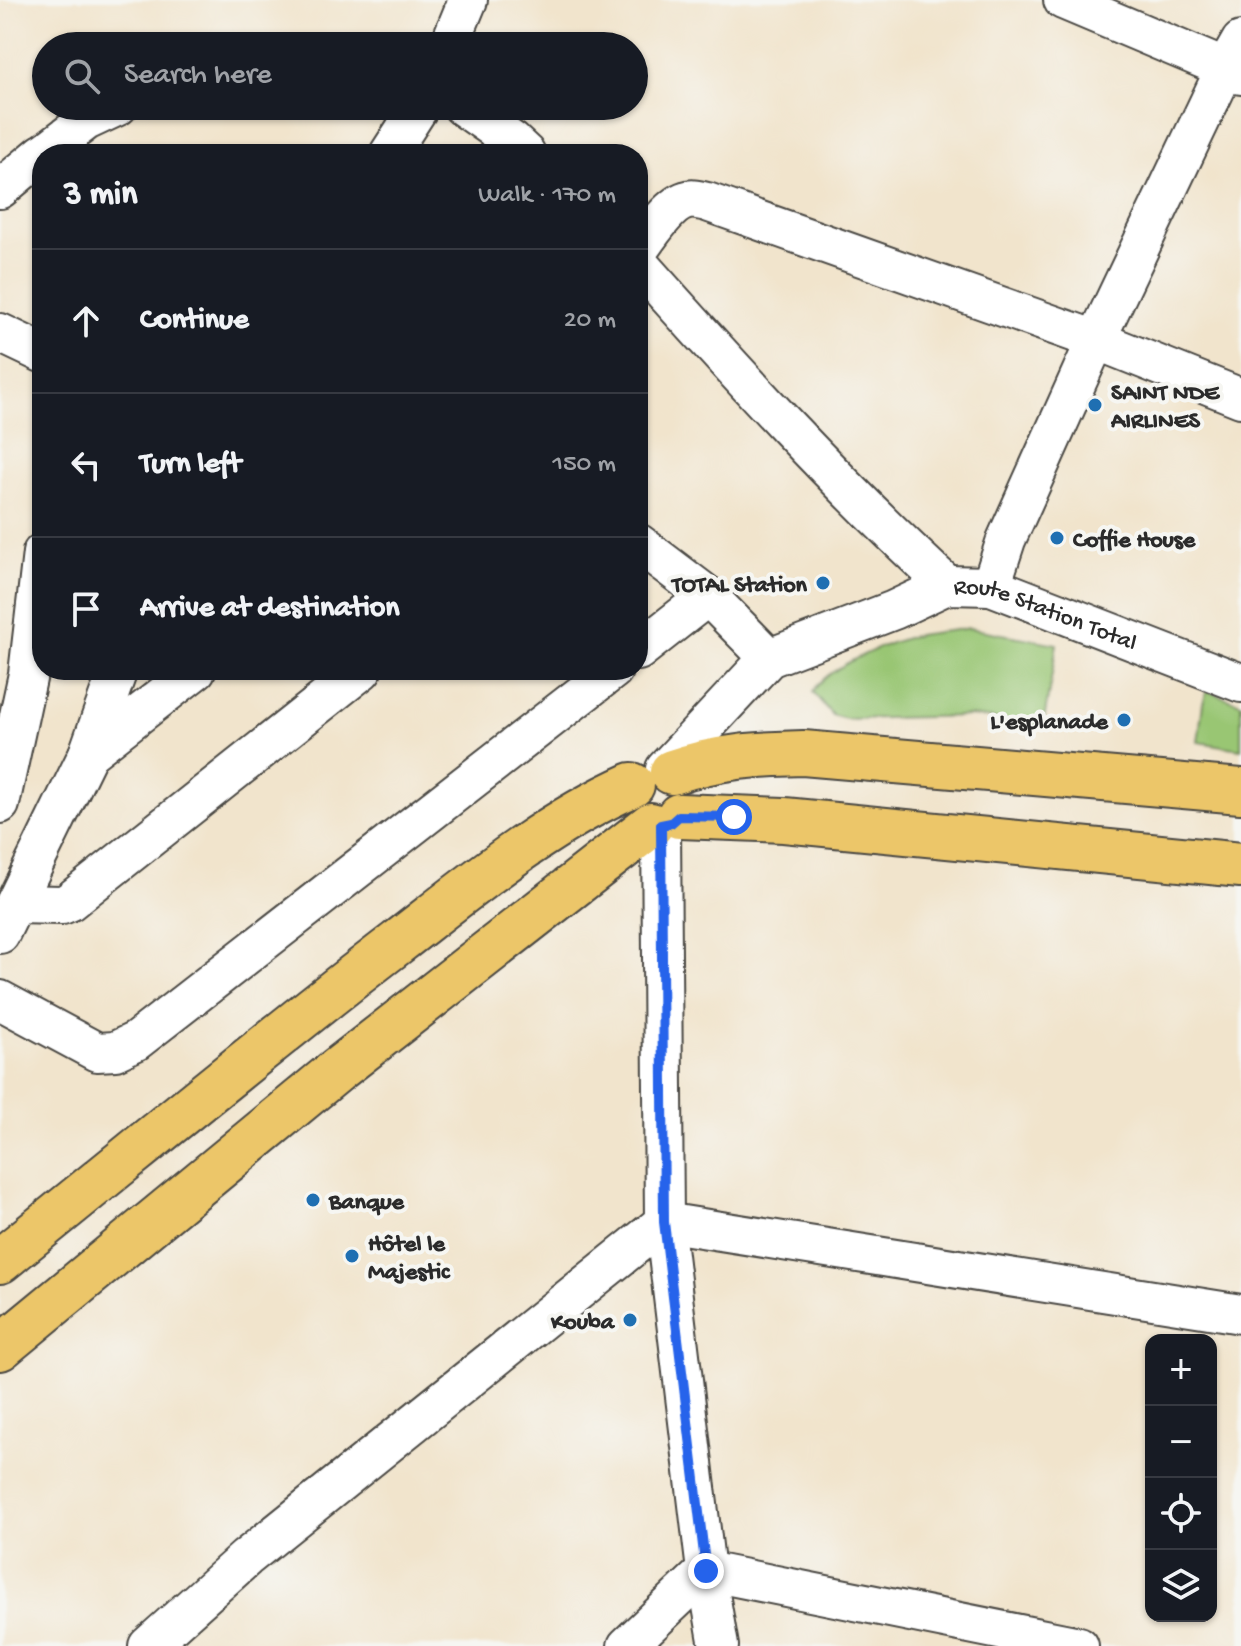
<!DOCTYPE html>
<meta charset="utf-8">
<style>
:root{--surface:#171b24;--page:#20242c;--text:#f1f3f6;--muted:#9ea1a6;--line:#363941}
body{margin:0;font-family:"Gochi Hand",sans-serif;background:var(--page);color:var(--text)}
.controls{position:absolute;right:24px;bottom:24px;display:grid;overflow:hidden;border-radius:16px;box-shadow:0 2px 6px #0004}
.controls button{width:72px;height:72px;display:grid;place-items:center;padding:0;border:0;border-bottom:2px solid var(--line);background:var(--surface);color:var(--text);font:40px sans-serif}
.stop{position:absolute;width:24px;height:24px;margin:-18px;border:6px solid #2563eb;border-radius:50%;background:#fff}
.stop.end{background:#2563eb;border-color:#fff;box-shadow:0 2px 8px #0008}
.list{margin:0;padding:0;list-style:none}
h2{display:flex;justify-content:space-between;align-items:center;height:104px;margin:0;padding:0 32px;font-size:34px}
h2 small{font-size:26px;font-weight:400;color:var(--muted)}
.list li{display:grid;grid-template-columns:52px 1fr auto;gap:24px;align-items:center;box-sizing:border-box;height:144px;padding:0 32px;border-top:2px solid var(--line)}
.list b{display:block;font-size:30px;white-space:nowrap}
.list em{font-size:26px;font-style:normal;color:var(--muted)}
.icon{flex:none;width:44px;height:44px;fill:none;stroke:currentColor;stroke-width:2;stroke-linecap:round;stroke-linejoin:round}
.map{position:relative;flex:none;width:1241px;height:1646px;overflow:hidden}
.search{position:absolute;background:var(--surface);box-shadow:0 2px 6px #0004;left:32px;top:32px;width:616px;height:88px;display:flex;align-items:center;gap:20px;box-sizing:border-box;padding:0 28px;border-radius:44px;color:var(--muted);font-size:30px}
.panel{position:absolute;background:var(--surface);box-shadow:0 2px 6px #0004;left:32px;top:144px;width:616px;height:536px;border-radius:32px}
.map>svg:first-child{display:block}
.grass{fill:#99c673;stroke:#62784f;stroke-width:2}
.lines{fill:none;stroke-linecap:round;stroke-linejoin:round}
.minor-casing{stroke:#494743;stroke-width:42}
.major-casing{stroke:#494743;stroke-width:48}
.minor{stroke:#fff;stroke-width:38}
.major{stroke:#ecc669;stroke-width:44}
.route{stroke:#2563eb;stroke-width:10}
.poi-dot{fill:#1f6fb2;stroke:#f6f6f2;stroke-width:3}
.labels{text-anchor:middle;stroke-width:8;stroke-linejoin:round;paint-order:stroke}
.poi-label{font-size:24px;font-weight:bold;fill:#2b2b2b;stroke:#f6f6f2;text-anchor:start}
.street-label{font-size:24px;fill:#2b2b2b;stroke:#f6f6f2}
</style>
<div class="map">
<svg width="1241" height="1646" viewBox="0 0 1241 1646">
<rect width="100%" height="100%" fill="#f6f6f2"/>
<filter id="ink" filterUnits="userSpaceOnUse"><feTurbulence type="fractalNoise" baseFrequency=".0125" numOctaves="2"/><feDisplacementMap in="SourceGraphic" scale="16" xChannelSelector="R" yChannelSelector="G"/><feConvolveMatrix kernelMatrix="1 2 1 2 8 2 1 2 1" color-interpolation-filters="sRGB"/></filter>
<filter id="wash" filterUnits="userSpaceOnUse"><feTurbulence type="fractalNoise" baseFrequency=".006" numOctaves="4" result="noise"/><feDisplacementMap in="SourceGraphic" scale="32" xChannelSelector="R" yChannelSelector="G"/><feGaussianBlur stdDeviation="1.8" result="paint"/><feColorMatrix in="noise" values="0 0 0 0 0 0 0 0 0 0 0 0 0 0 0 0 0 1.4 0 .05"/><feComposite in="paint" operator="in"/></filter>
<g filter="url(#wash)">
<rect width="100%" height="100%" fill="#f1e4cc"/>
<g class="grass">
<path d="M969,628L1057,644L1043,726L971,716L846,719L832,715L813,692C826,667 891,641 918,635C935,632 952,631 969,628Z"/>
<path d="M1207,691L1241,703V749L1198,742L1203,703Z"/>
</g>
</g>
<g filter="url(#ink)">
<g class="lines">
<defs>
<g id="minor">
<path d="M1063,0L1241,75"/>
<path d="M449,46L468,0"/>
<path d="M462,106L512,141L526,154"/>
<path d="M43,154L86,121L118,106"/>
<path d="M389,154L420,106"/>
<path d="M0,189L42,154"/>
<path d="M638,251C648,237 670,203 688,200C693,198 702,201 707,202L1096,340L1241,398"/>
<path d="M638,263C737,374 837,484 947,585"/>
<path d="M0,333L42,353"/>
<path d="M638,543L708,596L769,658"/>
<path d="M991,586L1006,540L1096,340L1225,69L1241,41"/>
<path d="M638,651L708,596"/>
<path d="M88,754L196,670"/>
<path id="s1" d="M665,769L769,658L894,610L947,585L991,586L1241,683"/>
<path d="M0,804L28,674L42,553"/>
<path d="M661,825L664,1222L706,1571L719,1646"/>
<path d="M15,904L62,905L69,902L362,670"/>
<path d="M0,934L88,754L118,670"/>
<path d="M0,1000L97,1052L115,1051L136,1041L613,670"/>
<path d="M148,1646L246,1558L664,1222L1241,1314"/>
<path d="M627,1646L706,1571L1079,1646"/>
</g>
<g id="major">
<path d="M672,772C715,757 757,754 803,753L1241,791"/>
<path d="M679,816L784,820L1241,865"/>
<path d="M0,1261C132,1155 262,1046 397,943C472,885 545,824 632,785"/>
<path d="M0,1348L336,1071L651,825"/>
</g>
</defs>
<use href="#minor" class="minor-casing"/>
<use href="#major" class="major-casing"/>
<use href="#minor" class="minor"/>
<use href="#major" class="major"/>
</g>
</g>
<g class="lines" filter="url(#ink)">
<path class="route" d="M706,1571L664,1222L661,825L671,823L679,816L734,817"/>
</g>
<g class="poi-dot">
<circle cx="1095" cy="405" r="8"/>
<circle cx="1057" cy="538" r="8"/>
<circle cx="823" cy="583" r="8"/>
<circle cx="1124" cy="720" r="8"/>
<circle cx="313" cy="1200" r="8"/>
<circle cx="352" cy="1256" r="8"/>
<circle cx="630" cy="1320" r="8"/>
</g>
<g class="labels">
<g class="poi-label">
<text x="1111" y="399">SAINT NDE<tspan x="1111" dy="28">AIRLINES</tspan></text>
<text x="1073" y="546">Coffie House</text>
<text x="807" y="591" text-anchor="end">TOTAL Station</text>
<text x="1108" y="728" text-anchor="end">L'esplanade</text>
<text x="329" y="1208">Banque</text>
<text x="368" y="1250">Hôtel le<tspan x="368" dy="28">Majestic</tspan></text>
<text x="614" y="1328" text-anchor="end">Kouba</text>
</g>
<g class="street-label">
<text dy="8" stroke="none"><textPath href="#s1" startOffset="448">Route Station Total</textPath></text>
</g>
</g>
</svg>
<div class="controls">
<button>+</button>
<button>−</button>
<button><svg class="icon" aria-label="locate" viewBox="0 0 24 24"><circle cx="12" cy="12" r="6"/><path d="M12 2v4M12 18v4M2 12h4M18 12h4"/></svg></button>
<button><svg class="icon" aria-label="layers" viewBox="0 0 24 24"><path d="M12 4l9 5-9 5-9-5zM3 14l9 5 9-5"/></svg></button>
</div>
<div class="stop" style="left:734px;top:817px"></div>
<div class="stop end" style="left:706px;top:1571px"></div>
<div class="search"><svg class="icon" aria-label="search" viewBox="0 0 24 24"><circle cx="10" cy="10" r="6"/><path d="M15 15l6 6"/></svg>Search here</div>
<section class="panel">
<h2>3 min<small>Walk · 170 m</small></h2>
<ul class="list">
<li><svg class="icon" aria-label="ahead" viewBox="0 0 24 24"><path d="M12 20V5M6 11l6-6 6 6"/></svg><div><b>Continue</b></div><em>20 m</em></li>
<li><svg class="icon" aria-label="left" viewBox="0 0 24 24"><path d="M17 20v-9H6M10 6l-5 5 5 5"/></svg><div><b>Turn left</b></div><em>150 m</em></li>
<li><svg class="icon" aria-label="arrive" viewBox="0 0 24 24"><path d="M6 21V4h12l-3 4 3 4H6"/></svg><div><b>Arrive at destination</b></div></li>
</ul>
</section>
</div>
